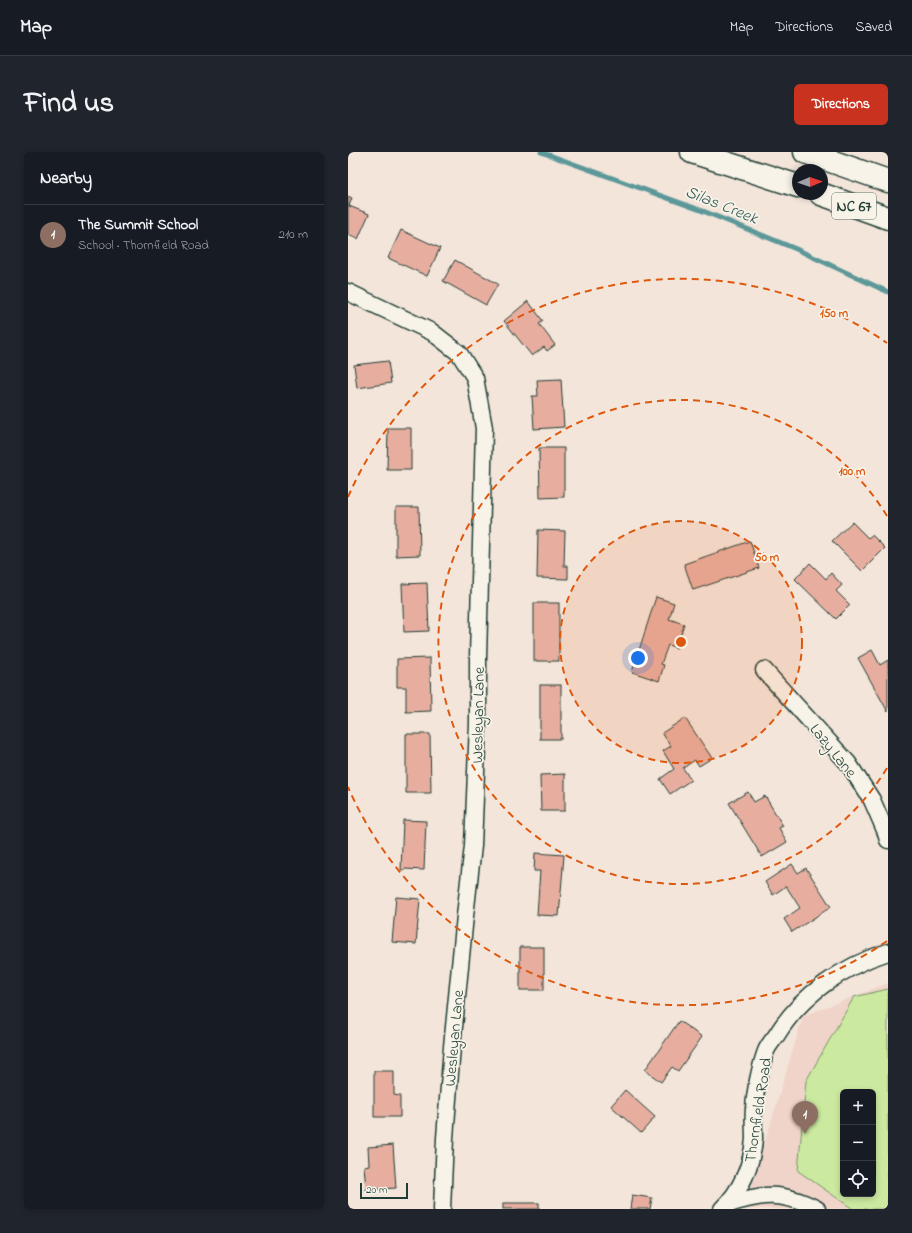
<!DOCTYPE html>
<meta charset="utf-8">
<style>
:root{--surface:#171b24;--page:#20242c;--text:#f1f3f6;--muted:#9ea1a6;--line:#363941;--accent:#c8321e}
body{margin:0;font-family:"Indie Flower",sans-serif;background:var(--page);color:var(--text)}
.controls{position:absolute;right:12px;bottom:12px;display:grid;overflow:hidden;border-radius:6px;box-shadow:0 2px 6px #0003}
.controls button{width:36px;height:36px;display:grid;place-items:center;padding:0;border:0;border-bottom:1px solid var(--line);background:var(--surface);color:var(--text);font:20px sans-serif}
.compass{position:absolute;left:444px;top:12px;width:36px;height:36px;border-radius:50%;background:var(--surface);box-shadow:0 2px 6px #0003;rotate:88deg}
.scale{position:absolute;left:12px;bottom:10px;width:48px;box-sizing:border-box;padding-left:4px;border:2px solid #1f3d34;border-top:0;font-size:11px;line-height:14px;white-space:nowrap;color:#1f3d34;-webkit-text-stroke:3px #f7f3e8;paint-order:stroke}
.you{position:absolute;left:290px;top:506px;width:14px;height:14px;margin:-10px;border:3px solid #fff;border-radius:50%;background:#1a73e8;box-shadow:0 0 0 6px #1a73e833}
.badge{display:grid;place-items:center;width:26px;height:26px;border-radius:50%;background:var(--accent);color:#fff;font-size:13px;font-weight:700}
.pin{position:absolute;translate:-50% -33px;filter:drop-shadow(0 1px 2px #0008)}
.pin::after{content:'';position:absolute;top:21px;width:14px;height:12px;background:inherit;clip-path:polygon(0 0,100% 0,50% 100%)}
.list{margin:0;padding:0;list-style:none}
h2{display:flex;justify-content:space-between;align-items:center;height:52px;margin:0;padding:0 16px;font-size:17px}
h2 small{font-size:13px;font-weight:400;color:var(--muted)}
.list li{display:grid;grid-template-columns:26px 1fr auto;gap:12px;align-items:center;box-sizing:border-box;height:60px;padding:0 16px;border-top:1px solid var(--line)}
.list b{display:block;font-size:15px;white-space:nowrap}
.list p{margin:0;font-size:13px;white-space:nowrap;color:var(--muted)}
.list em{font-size:13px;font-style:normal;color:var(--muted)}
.icon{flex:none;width:22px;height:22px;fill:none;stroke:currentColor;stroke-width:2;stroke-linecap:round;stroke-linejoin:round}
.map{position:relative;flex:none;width:540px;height:1057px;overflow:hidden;border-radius:6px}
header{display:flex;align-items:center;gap:24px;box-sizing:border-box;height:56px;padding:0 20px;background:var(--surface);border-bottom:1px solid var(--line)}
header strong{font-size:19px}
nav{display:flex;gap:22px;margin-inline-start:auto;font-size:14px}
.intro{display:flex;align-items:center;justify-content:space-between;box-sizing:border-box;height:96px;padding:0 24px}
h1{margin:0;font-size:28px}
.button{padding:10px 18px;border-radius:6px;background:var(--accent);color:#fff;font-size:14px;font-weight:700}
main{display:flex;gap:24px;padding:0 24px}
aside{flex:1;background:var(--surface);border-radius:6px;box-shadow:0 2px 6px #0003}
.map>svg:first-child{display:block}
.built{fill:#f0d4c9;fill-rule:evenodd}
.green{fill:#cce9a0;stroke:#76936a;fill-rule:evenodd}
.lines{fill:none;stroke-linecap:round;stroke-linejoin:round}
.stream{stroke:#5c9899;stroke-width:5}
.building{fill:#e7aea0;stroke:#1f3d34}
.minor-casing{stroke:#1f3d34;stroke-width:19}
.primary-casing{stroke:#1f3d34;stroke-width:25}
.minor{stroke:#f7f3e8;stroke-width:16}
.primary{stroke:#f7f3e8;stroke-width:22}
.ring{fill:none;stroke:#de580e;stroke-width:2;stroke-dasharray:7 5}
.labels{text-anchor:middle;stroke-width:3.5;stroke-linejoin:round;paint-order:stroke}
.shield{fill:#f7f3e8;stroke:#60746a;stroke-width:1}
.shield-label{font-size:15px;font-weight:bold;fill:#1f3d34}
.street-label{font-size:16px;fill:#1f3d34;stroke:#f7f3e8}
.water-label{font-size:17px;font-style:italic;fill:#335b56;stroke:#f7f3e8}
.centre{fill:#de580e;stroke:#f7f3e8;stroke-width:2}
.ring-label{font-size:12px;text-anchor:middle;font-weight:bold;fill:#de580e;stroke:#f7f3e8;stroke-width:3.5;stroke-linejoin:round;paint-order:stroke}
</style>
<header>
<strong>Map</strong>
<nav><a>Map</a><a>Directions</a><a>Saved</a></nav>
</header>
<div class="intro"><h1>Find us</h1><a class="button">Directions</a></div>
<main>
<aside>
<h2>Nearby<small></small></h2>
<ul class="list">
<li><span class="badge" style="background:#8d6e63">1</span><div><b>The Summit School</b><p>School · Thornfield Road</p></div><em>210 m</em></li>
</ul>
</aside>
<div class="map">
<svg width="540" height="1057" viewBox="0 0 540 1057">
<rect width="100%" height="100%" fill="#f4e5da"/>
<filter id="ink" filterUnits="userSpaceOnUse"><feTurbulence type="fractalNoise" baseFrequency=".025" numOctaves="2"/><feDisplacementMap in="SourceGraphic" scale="8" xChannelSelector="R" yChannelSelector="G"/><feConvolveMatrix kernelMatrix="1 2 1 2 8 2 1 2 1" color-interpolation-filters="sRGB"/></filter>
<g filter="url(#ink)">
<path class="built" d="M540,831V1057H386L407,1023L455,864ZM495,940H525V1042H495Z"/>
<path class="green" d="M540,837V1057H505L450,1019L458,929L506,845ZM495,940H525V1042H495Z"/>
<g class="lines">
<path class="stream" d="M193,0L355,59L448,97L540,140"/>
</g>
<g class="building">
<path d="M0,44L4,46L1,54L21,62L10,87L0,83Z"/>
<path d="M53,78L92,96L79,124L40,106Z"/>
<path d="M107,108L150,132L138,153L95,129Z"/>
<path d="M180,149L195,169L191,172L207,193L199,199L196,195L184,204L156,169Z"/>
<path d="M40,209L43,231L9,236L6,213Z"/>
<path d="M213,227L216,275L186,277L184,244H190L189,228Z"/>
<path d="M40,276H63V318H39Z"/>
<path d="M191,296H216V345L192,346Z"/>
<path d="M48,355H71L72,403L48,404Z"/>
<path d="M504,370L520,386L524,383L537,396L514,419L484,389Z"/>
<path d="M190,378L217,379L216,414H220V427L189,426Z"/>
<path d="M402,389L411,416L345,438L336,412Z"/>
<path d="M462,411L478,427L483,421L494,433L488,439L502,453L488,467L447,427Z"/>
<path d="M79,431L81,479L56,480L54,432Z"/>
<path d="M308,445L326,451L321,467L336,472L329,496L320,493L313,512L316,513L311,529L284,520Z"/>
<rect x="186" y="451" width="25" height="58"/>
<path d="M524,498L532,513L540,508V560L510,506Z"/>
<path d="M82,506L83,559L58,560V535H49V507Z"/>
<rect x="192" y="533" width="21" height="54"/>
<path d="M337,566L364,606L351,614L347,608L335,616L343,628L322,642L312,627L326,617L315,599L323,594L314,581Z"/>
<path d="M58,582H82L83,641H58Z"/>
<path d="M217,622V659H193L192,623Z"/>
<path d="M400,640L406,650L417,644L435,674L431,676L439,690L414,705L381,651Z"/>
<path d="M55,668L78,669L76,718L57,717V718H53Z"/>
<path d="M187,701L216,703L211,764L189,763L192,719H186Z"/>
<path d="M444,712L450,721L458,716L483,755L444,780L436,767L452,756L438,734L425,743L417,730Z"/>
<path d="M48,745L72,747L68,792L44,790Z"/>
<rect x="172" y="795" width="24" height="43"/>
<path d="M331,869L354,885L330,919L324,915L313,930L297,918Z"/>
<path d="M26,919H46V943L52,944V965H26Z"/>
<path d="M277,938L307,965L293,981L263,954Z"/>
<path d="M45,993L48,1036L18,1038L16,1014L21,1013L20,995Z"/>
<path d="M284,1043L304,1046L302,1057H282Z"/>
<rect x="155" y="1051" width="36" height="6"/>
</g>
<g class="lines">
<defs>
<g id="minor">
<path d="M0,140L84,180L111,201L127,226L136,276L130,506V571L125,694L117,764L104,895L97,986L94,1057"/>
<path d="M416,518L500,611L524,648L537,678L540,688"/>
<path d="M378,1053C415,1041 434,1039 469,1057"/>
<path d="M374,1057C393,1039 404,1013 406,987C406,976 405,966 406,956C407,940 412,915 418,899C420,894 424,889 428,884C453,843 495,814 540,800"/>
</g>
<g id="primary">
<path d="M344,0L450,34"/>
<path d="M457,0L540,29"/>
<path d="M473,42L540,66"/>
</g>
</defs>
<use href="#minor" class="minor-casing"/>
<use href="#primary" class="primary-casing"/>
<use href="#minor" class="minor"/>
<use href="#primary" class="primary"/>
</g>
</g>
<circle cx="333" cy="490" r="121" fill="#de580e" fill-opacity=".12"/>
<g class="ring">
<circle cx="333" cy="490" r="121"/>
<path d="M539 616A242 242 0 1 1 539 364"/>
<path d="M539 789A363 363 0 0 1 0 635M0 345A363 363 0 0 1 539 191"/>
</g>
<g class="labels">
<rect class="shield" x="484" y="41" width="44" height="26" rx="3"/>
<g class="shield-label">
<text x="506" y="59">NC 67</text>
</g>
<g class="street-label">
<text transform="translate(129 563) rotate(-89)" y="6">Wesleyan Lane</text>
<text transform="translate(486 598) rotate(51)" y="6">Lazy Lane</text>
<text transform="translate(105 886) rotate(-85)" y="6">Wesleyan Lane</text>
<text transform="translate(409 958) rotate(-81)" y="6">Thornfield Road</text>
</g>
<g class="water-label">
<text transform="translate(374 52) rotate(22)" y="6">Silas Creek</text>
</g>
</g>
<circle cx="333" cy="490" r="6" class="centre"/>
<g class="ring-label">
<text x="486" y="165">150 m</text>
<text x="504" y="323">100 m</text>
<text x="419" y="409">50 m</text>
</g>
</svg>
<div class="controls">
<button>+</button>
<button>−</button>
<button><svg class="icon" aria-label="locate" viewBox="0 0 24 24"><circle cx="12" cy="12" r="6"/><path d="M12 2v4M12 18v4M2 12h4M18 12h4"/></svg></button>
</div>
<svg class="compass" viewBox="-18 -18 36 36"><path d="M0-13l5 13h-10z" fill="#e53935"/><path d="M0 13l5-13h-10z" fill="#9ea1a6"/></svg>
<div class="scale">20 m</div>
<div class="you"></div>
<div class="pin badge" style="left:457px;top:982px;background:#8d6e63">1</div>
</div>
</main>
